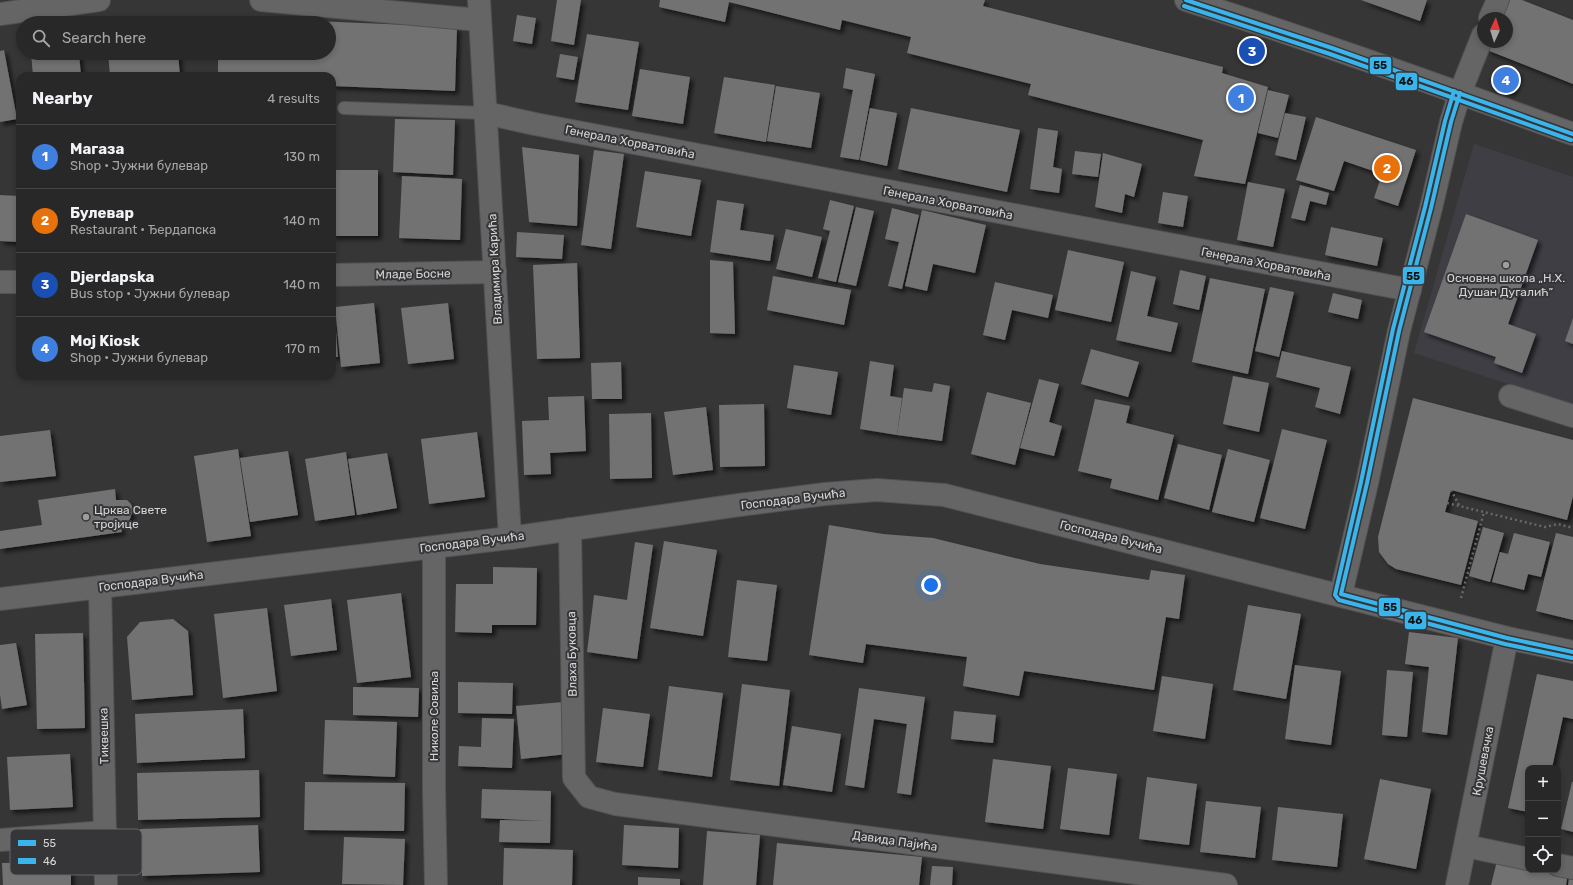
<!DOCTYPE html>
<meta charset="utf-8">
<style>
:root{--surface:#282829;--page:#343435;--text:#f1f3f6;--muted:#a5a6a8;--line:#444446;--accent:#8abfa5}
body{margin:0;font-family:Rubik,sans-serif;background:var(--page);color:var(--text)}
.controls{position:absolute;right:12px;bottom:12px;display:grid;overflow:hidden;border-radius:8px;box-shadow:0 2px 6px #0003}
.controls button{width:36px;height:36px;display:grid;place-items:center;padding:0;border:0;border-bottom:1px solid var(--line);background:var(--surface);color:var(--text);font:20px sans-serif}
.compass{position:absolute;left:1477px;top:12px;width:36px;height:36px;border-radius:50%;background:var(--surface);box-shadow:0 2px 6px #0003;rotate:4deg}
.you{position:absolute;left:931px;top:585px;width:14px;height:14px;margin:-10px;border:3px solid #fff;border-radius:50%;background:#1a73e8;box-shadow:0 0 0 6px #1a73e833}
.badge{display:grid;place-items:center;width:26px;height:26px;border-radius:50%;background:var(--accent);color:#fff;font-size:13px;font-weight:700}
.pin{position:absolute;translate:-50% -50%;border:2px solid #fff;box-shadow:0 1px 4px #0006}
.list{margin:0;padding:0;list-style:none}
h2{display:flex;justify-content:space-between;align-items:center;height:52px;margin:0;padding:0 16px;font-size:17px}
h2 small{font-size:13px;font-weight:400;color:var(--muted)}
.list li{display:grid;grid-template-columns:26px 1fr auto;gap:12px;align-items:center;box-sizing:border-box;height:64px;padding:0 16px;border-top:1px solid var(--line)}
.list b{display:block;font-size:15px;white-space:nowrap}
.list p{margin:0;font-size:13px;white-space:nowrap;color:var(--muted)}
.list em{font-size:13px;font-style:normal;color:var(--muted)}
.icon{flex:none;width:22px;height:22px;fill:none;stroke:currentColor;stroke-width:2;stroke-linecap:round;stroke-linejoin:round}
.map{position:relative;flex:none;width:1573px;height:885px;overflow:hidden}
.search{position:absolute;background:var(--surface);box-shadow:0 2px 6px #0003;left:16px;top:16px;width:320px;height:44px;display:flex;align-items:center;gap:10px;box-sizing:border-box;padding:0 14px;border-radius:22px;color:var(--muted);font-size:15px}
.panel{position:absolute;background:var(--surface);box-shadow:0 2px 6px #0003;left:16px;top:72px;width:320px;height:308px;border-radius:12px}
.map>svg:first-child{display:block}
.built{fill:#403e45}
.building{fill:#727273;filter:url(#shadow)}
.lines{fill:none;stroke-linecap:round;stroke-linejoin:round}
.lane-casing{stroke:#525253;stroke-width:14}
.street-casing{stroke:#525253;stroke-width:24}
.secondary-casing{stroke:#525253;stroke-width:24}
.path{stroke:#686869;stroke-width:2.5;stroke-dasharray:2 3;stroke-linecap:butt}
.lane{stroke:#656566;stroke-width:12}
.street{stroke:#656566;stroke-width:22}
.secondary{stroke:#656566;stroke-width:22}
.bus-1-casing{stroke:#363538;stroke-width:7}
.bus-2-casing{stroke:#363538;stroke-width:7}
.bus-1{stroke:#3ab5eb;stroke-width:4}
.bus-2{stroke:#3ab5eb;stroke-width:4}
.poi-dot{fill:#9d9d9f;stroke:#363538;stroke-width:1.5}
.labels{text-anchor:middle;stroke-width:4;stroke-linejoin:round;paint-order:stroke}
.street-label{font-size:12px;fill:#d5d5d7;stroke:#363538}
.poi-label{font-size:12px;fill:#d5d5d7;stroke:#363538}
.key{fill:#363538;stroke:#666568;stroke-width:1}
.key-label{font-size:11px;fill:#d5d5d7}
.line-badge{stroke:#363538;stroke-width:1.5}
.pale-badge-label{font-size:11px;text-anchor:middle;font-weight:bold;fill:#111}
</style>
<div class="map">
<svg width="1573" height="885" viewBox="0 0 1573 885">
<defs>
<filter id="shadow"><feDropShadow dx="3.5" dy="3.5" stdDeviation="2" flood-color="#0009"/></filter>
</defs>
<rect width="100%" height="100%" fill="#363637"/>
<path class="built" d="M1474,144L1573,177V405L1414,353Z"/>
<g class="building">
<path d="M557,0H581L574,45L551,41Z"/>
<path d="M660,0H985L983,6L1223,67L1222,73L1268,87L1245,184L1194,176L1203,140L1028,95L1031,84L907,53L911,37L842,20L840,30L729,2L725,22L659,7Z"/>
<path d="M1361,0H1427L1420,21Z"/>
<path d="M1507,0H1522L1573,20V84L1487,50L1490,42H1507V18H1499Z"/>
<path d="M517,15L536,18L532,44L513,41Z"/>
<path d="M220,17L457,27L455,91L332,86V76H218V53H329V23H219Z"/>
<path d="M587,34L639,42L628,110L575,102Z"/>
<path d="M4,50L17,119L0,122V51Z"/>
<path d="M31,53H79L81,76H33Z"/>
<path d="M108,53H178L180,76H110Z"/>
<path d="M560,54L578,57L574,80L556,77Z"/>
<path d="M1499,67L1519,74L1512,93L1492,85Z"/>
<path d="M846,68L875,74L859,160L840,157L853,90L843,88Z"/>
<path d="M640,69L690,77L683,124L632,116Z"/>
<path d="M724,77L775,85L766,142L714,133Z"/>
<path d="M776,86L820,93L811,148L767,141Z"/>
<path d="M1268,90L1289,95L1278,138L1258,133Z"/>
<path d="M870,108L897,113L887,166L860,160Z"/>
<path d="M911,108L1020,130L1007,192L898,169Z"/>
<path d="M1285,113L1306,117L1296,160L1275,155Z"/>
<path d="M1316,117L1416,150L1398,206L1374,198L1382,174L1344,161L1334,191L1296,180Z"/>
<path d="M395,119L455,120L453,175L393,172Z"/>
<path d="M1038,128L1058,131L1053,167L1062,169L1059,193L1030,189Z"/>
<path d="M522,147L579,155L577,226L529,222Z"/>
<path d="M594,150L624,154L611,249L581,245Z"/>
<path d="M1075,151L1101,154L1098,177L1072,174Z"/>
<path d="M1103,153L1142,164L1134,197L1125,194L1122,213L1095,207Z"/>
<rect x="332" y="170" width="46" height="66"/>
<path d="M645,171L701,180L691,236L636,227Z"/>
<path d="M402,176L462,179L460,240L399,238Z"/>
<path d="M1248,182L1285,189L1273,247L1237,240Z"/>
<path d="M1300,185L1329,193L1326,205L1310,201L1305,221L1291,218Z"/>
<path d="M1163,192L1188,196L1183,227L1158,223Z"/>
<path d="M0,195L20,196V242L0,241Z"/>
<path d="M717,200L744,204L740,230L774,235L770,261L710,252Z"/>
<path d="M830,200L854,206L836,282L818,278L830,231L823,229Z"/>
<path d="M856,207L874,211L856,286L838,282Z"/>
<path d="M892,208L919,215L902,289L888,286L899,242L885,239Z"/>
<path d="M922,210L986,225L975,273L933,264L927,291L905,286Z"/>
<path d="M1466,214L1538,240L1508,324L1536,334L1522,373L1494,363L1496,357L1424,332Z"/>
<path d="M1331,227L1383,238L1377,266L1325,255Z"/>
<path d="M786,229L822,237L812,277L776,269Z"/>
<path d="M517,232L564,235L562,259L516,257Z"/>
<path d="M1068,250L1124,262L1111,322L1055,310Z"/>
<path d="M710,260L733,262L735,334L710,333Z"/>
<path d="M577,263L580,358L537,359L533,265Z"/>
<path d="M1180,270L1206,276L1199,310L1173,304Z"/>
<path d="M1131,271L1156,277L1147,316L1178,323L1171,352L1116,340Z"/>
<path d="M773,276L851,290L844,325L767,310Z"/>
<path d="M1210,278L1265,289L1248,374L1192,362Z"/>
<path d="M995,282L1053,295L1048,318L1012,310L1005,340L983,335Z"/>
<path d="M1270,287L1294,292L1279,357L1255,351Z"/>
<path d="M1333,293L1362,300L1358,319L1328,312Z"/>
<path d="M374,303L380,363L341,367L335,307Z"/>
<path d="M448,303L454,359L408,364L401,308Z"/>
<path d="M332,307H334L338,357H332Z"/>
<path d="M1573,318V344L1565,341Z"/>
<path d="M1091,349L1139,362L1128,397L1081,384Z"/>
<path d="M1282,351L1351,367L1340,414L1315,407L1320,388L1276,377Z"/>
<path d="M870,361L894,365L890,396L902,398L897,435L860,429Z"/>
<path d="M621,362L622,399H592L591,363Z"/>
<path d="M794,365L838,372L831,415L787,408Z"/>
<path d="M1233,376L1269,383L1259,432L1223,424Z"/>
<path d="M1039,379L1059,384L1049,422L1062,426L1054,456L1020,448Z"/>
<path d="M934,383L950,386L942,441L897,435L904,388L932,392Z"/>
<path d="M987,392L1031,403L1015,465L971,454Z"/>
<path d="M584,396L586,451L550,453L551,474L524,475L522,421L549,420L548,397Z"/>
<path d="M1413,398L1573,440V496L1567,520L1451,490L1445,512L1478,521L1461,585L1396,569L1388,564L1379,552L1378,537Z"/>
<path d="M1095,399L1130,406L1126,423L1174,435L1158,500L1110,488L1112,479L1078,471Z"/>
<path d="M764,404L765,466L720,467L719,405Z"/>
<path d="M706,407L713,470L673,475L664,412Z"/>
<path d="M651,413L652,478L610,479L609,414Z"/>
<path d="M1282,429L1327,440L1305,529L1260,518Z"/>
<path d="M50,430L56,476L0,482V436Z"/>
<path d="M477,432L485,497L429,504L421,439Z"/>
<path d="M1178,444L1222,455L1209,510L1164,498Z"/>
<path d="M238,449L251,536L207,542L194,456Z"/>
<path d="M1228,449L1270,460L1254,522L1212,512Z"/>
<path d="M288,451L298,515L250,522L240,458Z"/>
<path d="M346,452L355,515L315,521L305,459Z"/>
<path d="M387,453L397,508L357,515L348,459Z"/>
<path d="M115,489L116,500H127L131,504L133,509L130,519L126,523H120L122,532L0,549V531L42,525L38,500Z"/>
<path d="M829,525L883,534L933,538L1040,564L1149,580L1151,570L1185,575L1179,619L1166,617L1154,690L1024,671L1019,696L963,686L967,657L866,644L863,663L809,655Z"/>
<path d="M1483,527L1504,533L1490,582L1469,576Z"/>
<path d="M1514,533L1550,542L1541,577L1528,574L1524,590L1492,582L1500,552L1508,554Z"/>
<path d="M1556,533L1573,537V620L1536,611Z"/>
<path d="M664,541L717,550L703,636L650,628Z"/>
<path d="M635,542L653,545L637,659L587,652L594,595L627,600Z"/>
<path d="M493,567L537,568L536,625H492V633L455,632L456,584H493Z"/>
<path d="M737,580L777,585L767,661L728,657Z"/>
<path d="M401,593L411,677L357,683L347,600Z"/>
<path d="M331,599L337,650L291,656L284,605Z"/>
<path d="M1248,605L1301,614L1286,699L1233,690Z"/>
<path d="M267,608L277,691L223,698L214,614Z"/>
<path d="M173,619L188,631L193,695L132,700L127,637L140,622Z"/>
<path d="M1409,632L1458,638L1447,735L1422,732L1429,667L1405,664Z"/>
<path d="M83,633L85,728L37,729L35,634Z"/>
<path d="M16,643L27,705L2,709L0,695V645Z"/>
<path d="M1295,665L1341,671L1331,745L1285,739Z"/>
<path d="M1387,670L1413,672L1407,737L1382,735Z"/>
<path d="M1537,674L1573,681V719L1563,717L1552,768H1528V812L1508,808Z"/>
<path d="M1162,676L1213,684L1205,739L1153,731Z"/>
<path d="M458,682L513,683L512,714L458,713Z"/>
<path d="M742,684L790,690L779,786L730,780Z"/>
<path d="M669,686L723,693L712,777L658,770Z"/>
<path d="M353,687L419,688L418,717L353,715Z"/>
<path d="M859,688L925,697L911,795L897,793L907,724L874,719L864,788L845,785Z"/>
<path d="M563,702L568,754L521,759L516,706Z"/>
<path d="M603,708L650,714L643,767L596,762Z"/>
<path d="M243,709L245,758L137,763L135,714Z"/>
<path d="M954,711L996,715L993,743L951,739Z"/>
<path d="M482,718L514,719L512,768L458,766L459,746L481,747Z"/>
<path d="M325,720L397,722L395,777L323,774Z"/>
<path d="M792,726L841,734L832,792L783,785Z"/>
<path d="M70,754L73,807L10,810L7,757Z"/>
<path d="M993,759L1051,766L1043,829L985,822Z"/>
<path d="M1068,768L1117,774L1109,835L1060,829Z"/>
<path d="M259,770L260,817L138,820L137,773Z"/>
<path d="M1147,777L1197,784L1189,845L1139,839Z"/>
<path d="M1380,779L1431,789L1416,869L1364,859Z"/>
<path d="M305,782L405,783L404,831L304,830Z"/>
<path d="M1572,782H1573V832L1561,829Z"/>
<path d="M482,789L551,791L550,843L499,842L500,820L546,821L481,818Z"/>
<path d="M1206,801L1261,807L1255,858L1200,852Z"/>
<path d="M1278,807L1343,814L1337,867L1272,860Z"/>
<path d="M258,825L260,872L142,876L140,829Z"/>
<path d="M624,825L679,828L678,868L622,865Z"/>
<path d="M707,831L760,835L756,885H703Z"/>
<path d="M344,837L405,839L403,885L342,884Z"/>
<path d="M777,843L922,857L919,885H773Z"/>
<path d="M504,848L573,850L572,885H503Z"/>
<path d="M1498,857L1528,865V870H1550L1568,874L1566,885H1491Z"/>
<path d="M71,862V885H3L2,863Z"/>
<path d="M932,866L953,867L952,885H930Z"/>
<path d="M638,877L680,879V885H638Z"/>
<path d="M1569,879L1573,880V885H1568Z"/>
</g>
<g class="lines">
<defs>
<path id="lane" d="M344,108L486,113"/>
<g id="street">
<path d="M261,0L479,20"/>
<path d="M479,0L510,538"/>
<path d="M0,14L99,0"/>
<path d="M1490,18L1498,0"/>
<path d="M1460,93L1483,35"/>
<path d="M486,113L535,124L1410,290"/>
<path d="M332,275L495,272"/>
<path d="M0,282H20"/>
<path d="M1510,396L1573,416"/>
<path d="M570,529L574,778L589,797L615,804L1226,885"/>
<path d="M434,548V790L436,885"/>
<path d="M100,587L106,885"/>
<path d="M0,840L106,832"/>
<path d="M1466,846L1528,859"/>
<path d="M1558,865L1573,868"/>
</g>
<g id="secondary">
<path d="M1186,0C1316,41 1445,88 1573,134"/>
<path d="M1341,594L1367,483L1399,331L1431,208L1451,122L1460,93"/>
<path d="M0,599L510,538L739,505L825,494L877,490L944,495L1507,638L1573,652"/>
<path d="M1457,885L1507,638"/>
</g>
</defs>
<use href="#lane" class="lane-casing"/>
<use href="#street" class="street-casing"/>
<use href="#secondary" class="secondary-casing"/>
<g class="path">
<path d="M1451,490L1459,505"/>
<path d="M1447,503L1545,527L1558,524L1573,528"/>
<path d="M1461,598L1484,512"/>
</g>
<use href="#lane" class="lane"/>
<use href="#street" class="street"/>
<use href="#secondary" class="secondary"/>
<defs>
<g id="bus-1">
<path d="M1186,0L1332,48L1573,134"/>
<path d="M1460,93L1451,122L1431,208L1399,331L1367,483L1341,594L1507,638L1573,652"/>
</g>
<g id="bus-2">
<path d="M1184,6L1330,54L1571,140"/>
<path d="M1454,91L1445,121L1425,207L1393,329L1361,482L1335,595L1339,600L1505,644L1572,658"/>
</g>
</defs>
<use href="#bus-1" class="bus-1-casing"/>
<use href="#bus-2" class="bus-2-casing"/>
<use href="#bus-1" class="bus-1"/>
<use href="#bus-2" class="bus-2"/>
</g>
<g class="poi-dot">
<circle cx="1506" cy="265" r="4"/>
<circle cx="86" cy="517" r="4"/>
</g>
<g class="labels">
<g class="street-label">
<text transform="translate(630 142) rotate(11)" y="4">Генерала Хорватовића</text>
<text transform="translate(948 203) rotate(11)" y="4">Генерала Хорватовића</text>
<text transform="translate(1266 264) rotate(11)" y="4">Генерала Хорватовића</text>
<text transform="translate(495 269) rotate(-93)" y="4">Владимира Карића</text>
<text transform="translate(413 274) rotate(-1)" y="4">Младе Босне</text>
<text transform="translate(793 499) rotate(-7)" y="4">Господара Вучића</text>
<text transform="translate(1111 537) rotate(14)" y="4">Господара Вучића</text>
<text transform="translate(472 542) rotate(-7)" y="4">Господара Вучића</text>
<text transform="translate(151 581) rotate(-7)" y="4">Господара Вучића</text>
<text transform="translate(572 654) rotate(-91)" y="4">Влаха Буковца</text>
<text transform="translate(434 716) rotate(-90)" y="4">Николе Совиља</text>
<text transform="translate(104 736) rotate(-91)" y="4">Тиквешка</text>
<text transform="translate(1483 761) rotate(-79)" y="4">Крушевачка</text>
<text transform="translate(895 841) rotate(8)" y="4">Давида Пајића</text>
</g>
<g class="poi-label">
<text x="1506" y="282">Основна школа „Н.Х.<tspan x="1506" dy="14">Душан Дугалић”</tspan></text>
<text x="94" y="514" text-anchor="start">Црква Свете<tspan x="94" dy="14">тројице</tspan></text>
</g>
</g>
<rect x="10" y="829" width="132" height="46" rx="6" class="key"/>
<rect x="18" y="840" width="18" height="6" fill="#3ab5eb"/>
<rect x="18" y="858" width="18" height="6" fill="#3ab5eb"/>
<g class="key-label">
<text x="43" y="847">55</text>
<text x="43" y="865">46</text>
</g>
<g class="line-badge">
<rect x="1369" y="56" width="23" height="19" rx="4" fill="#3ab5eb"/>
<rect x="1395" y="72" width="23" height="19" rx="4" fill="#3ab5eb"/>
<rect x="1402" y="266" width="23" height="19" rx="4" fill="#3ab5eb"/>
<rect x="1378" y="597" width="23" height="20" rx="4" fill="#3ab5eb"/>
<rect x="1404" y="611" width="23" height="19" rx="4" fill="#3ab5eb"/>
</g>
<g class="pale-badge-label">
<text x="1380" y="69">55</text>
<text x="1406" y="85">46</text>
<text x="1413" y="280">55</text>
<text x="1390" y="611">55</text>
<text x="1415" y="624">46</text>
</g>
</svg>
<div class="controls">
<button>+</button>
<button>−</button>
<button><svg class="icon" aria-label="locate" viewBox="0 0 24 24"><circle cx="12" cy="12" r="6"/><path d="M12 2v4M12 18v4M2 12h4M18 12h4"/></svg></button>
</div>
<svg class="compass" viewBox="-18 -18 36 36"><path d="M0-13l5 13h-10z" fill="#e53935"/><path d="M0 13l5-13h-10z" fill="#a5a6a8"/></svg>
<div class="you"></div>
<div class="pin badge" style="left:1241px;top:98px;background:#3f7fe0">1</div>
<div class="pin badge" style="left:1387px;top:168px;background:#e8710a">2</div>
<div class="pin badge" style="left:1252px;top:51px;background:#1a4fb4">3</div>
<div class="pin badge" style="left:1506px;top:80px;background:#3f7fe0">4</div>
<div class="search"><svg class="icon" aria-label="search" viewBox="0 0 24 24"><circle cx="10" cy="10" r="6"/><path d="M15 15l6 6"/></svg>Search here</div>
<section class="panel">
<h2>Nearby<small>4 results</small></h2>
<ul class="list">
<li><span class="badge" style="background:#3f7fe0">1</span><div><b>Магаза</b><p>Shop · Јужни булевар</p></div><em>130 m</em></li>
<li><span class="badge" style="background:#e8710a">2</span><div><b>Булевар</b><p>Restaurant · Ђердапска</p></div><em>140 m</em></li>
<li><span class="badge" style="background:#1a4fb4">3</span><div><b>Djerdapska</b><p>Bus stop · Јужни булевар</p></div><em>140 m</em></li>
<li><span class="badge" style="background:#3f7fe0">4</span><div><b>Moj Kiosk</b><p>Shop · Јужни булевар</p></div><em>170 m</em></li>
</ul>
</section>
</div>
